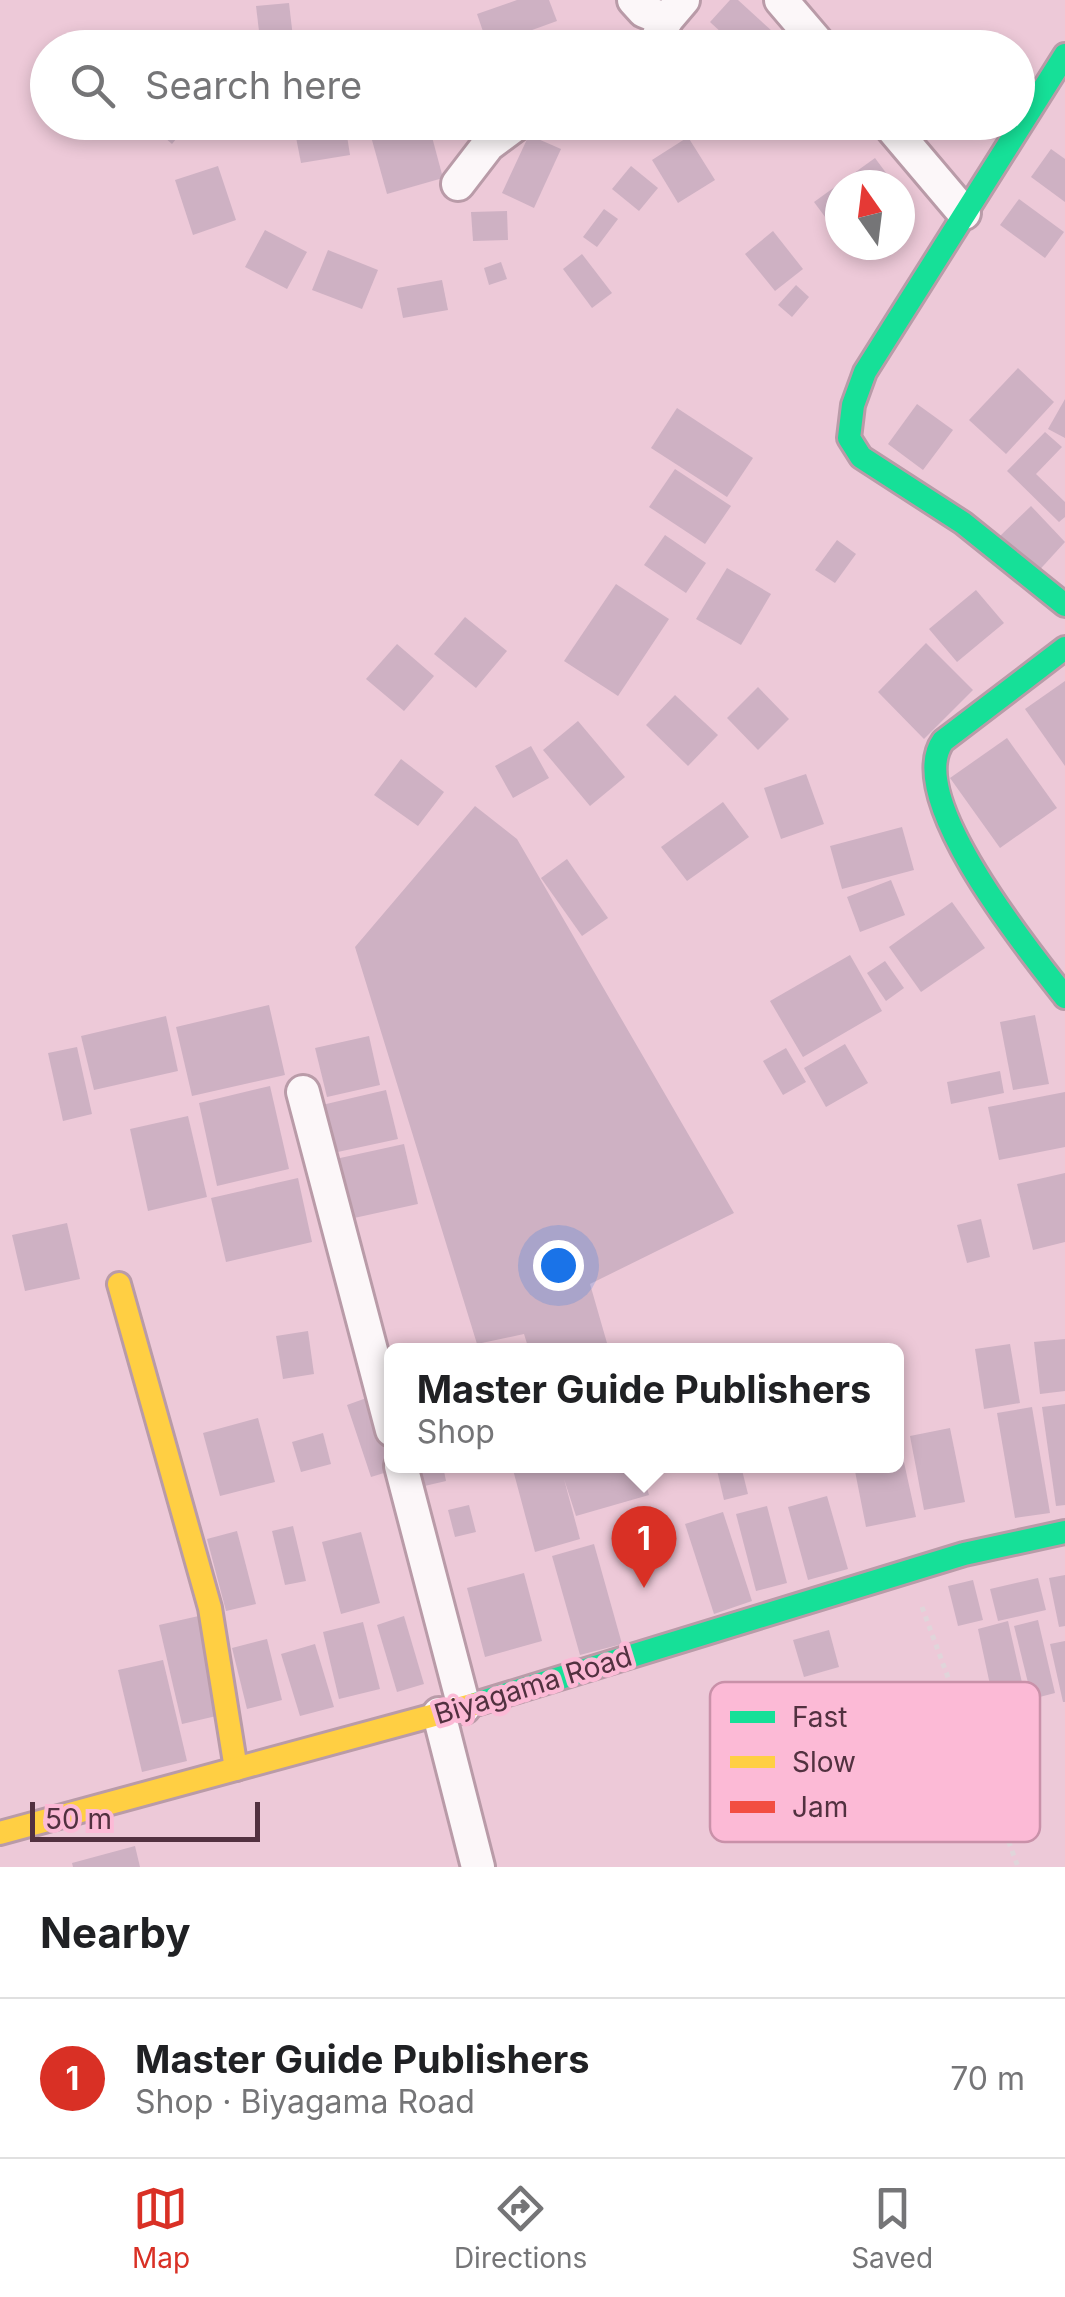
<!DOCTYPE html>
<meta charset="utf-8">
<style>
:root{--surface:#fff;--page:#f2f2f2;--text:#202124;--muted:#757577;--line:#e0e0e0;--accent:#d93025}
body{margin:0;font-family:Inter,sans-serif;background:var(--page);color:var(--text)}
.compass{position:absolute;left:825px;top:170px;width:90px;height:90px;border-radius:50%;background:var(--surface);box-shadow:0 5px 15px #0003;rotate:346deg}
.scale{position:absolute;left:30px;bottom:25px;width:230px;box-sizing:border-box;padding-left:10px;border:5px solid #523140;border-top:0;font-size:28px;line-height:35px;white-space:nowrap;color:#523140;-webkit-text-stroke:8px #fcbad6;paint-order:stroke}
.you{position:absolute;left:558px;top:1265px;width:35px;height:35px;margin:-25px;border:8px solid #fff;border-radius:50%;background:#1a73e8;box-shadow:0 0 0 15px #1a73e833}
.badge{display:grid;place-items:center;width:65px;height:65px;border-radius:50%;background:var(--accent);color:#fff;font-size:32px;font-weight:700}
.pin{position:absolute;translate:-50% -82px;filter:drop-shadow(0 2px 5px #0008)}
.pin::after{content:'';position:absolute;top:52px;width:35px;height:30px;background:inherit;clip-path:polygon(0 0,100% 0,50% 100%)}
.popup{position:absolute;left:384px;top:1343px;width:520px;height:130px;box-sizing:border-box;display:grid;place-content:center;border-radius:15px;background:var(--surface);filter:drop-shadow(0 2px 8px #0005);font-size:32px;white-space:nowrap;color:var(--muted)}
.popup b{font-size:38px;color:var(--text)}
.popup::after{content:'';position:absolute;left:50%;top:100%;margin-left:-20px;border:20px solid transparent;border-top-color:var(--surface)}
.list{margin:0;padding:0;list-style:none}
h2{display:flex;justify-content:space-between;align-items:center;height:130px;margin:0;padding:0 40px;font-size:42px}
h2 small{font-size:32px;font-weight:400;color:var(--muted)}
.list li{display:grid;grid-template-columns:65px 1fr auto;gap:30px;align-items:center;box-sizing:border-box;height:160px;padding:0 40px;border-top:2px solid var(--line)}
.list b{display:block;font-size:38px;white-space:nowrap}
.list p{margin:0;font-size:32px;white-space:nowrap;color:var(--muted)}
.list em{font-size:32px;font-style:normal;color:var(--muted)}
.icon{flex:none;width:55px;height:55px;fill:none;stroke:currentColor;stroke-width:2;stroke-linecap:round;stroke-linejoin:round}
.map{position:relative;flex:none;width:1065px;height:1867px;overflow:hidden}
.search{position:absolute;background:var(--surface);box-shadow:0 5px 15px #0003;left:30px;right:30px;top:30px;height:110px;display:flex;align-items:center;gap:25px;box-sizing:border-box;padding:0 35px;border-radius:55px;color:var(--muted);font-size:38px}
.sheet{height:290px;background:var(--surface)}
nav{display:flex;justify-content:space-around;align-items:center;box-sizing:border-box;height:140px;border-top:2px solid var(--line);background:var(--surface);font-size:28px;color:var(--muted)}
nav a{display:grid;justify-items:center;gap:5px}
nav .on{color:var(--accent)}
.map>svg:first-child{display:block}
.building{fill:#ceb1c3}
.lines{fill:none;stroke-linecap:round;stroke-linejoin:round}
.street-casing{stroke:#b99ba8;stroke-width:38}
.fast-casing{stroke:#b99ba8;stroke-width:28}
.slow-casing{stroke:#b99ba8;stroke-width:28}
.path{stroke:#e0d5da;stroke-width:5;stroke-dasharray:5 5;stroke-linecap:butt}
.street{stroke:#fcf7f9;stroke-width:32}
.fast{stroke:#16e098;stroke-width:22}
.slow{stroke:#ffcf43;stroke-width:22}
.labels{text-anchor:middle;stroke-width:9;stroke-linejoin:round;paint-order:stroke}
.street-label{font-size:28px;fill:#523140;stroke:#fcbad6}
.key{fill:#fcbad6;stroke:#c991a9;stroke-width:2.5}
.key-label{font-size:28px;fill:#523140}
</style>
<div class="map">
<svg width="1065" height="1867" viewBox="0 0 1065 1867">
<rect width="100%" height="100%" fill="#edc9d8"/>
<g class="building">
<path d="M517,0H549L557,21L488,46L477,14Z"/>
<path d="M730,0H738L772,31L757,48H738L710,22Z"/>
<path d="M289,3L294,46L261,48L256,6Z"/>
<path d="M147,122H190L172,144Z"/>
<path d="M410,122H428L443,178L387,194L370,133Z"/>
<path d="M345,123L350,155L301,163L295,132Z"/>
<path d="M529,135L561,149L534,208L502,193Z"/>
<path d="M688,137L715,180L678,203L652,160Z"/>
<path d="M1051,149L1065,159V202L1031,177Z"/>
<path d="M875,158L895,185H840V237L814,202Z"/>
<path d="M218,166L236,220L193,235L175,180Z"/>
<path d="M631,166L658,188L639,211L612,189Z"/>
<path d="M1019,199L1064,232L1045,258L1000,225Z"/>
<path d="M604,209L618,219L597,247L583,237Z"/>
<path d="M507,211L508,240L473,241L471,212Z"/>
<path d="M265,230L307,252L287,289L245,267Z"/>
<path d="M773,231L803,269L775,291L745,254Z"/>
<path d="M328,250L378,270L362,309L312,290Z"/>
<path d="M582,254L612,293L592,308L563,269Z"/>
<path d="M501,262L507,279L489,285L484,268Z"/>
<path d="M442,280L448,310L403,318L397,288Z"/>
<path d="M796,285L809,297L792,317L778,305Z"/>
<path d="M1018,368L1054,402L1006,454L969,420Z"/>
<path d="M1065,399V438L1048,429Z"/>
<path d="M917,404L953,430L923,470L888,444Z"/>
<path d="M677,408L753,458L727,497L651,448Z"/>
<path d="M1045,432L1062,447L1036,474L1065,502V517L1059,522L1007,471Z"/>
<path d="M675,469L731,506L705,544L649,507Z"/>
<path d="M1031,506L1065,542L1034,576L998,538Z"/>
<path d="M665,535L706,563L686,593L644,565Z"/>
<path d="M837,540L856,554L835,583L815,570Z"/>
<path d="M727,568L771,594L741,645L696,619Z"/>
<path d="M616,584L669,619L618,696L564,661Z"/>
<path d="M976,590L1004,623L957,662L929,629Z"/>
<path d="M465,617L507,651L476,688L434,654Z"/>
<path d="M926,643L973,690L924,739L878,692Z"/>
<path d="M397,644L434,676L404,711L366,679Z"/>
<path d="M1065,681V766L1025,709Z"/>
<path d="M758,687L789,719L758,750L727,718Z"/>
<path d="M675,695L718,735L688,766L646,725Z"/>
<path d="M578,721L625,777L590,806L543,750Z"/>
<path d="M1007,738L1057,808L1000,848L950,778Z"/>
<path d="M531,746L549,778L513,798L495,766Z"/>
<path d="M401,759L444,792L418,826L374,795Z"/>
<path d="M806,774L824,824L781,839L764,788Z"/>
<path d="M723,802L749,837L687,881L661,847Z"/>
<path d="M475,806L517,839L734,1213L590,1284L609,1350H529L524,1334L477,1344L355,947Z"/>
<path d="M902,827L914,870L842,889L830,846Z"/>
<path d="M567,859L608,918L582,936L541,878Z"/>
<path d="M891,880L905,915L860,932L847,897Z"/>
<path d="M952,902L985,948L921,992L889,947Z"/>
<path d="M850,955L882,1011L803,1057L770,1001Z"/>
<path d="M885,961L904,988L886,1001L867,973Z"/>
<path d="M269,1005L285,1075L192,1096L176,1027Z"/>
<path d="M1035,1015L1049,1084L1013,1090L1000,1022Z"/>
<path d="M166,1016L178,1071L94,1090L81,1036Z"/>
<path d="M369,1036L380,1085L327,1097L315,1048Z"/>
<path d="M845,1044L868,1083L826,1107L804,1068Z"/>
<path d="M77,1047L92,1114L63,1121L48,1053Z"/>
<path d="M786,1048L806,1082L783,1095L763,1061Z"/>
<path d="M1000,1071L1004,1093L951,1104L947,1082Z"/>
<path d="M270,1086L289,1169L217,1186L199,1103Z"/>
<path d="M386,1090L398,1139L333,1153L322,1105Z"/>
<path d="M1065,1092V1147L999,1160L988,1107Z"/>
<path d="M188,1116L207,1197L148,1211L130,1129Z"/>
<path d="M404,1144L418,1204L345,1220L331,1160Z"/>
<path d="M1065,1173V1242L1033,1250L1017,1184Z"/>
<path d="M298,1178L312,1242L226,1262L211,1198Z"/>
<path d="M981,1219L990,1257L967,1263L957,1225Z"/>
<path d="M67,1223L80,1279L25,1291L12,1235Z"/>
<path d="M308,1331L314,1374L283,1379L276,1336Z"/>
<path d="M1065,1339V1391L1040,1394L1034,1342Z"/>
<path d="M1010,1344L1020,1403L984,1409L975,1349Z"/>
<path d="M372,1396L392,1466L397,1469L371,1477L347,1405Z"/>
<path d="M1065,1404V1505L1056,1506L1042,1407Z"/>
<path d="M1032,1407L1050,1513L1015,1518L997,1413Z"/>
<path d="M258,1418L275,1482L220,1496L203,1433Z"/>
<path d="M896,1426L916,1517L866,1527L854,1466H896Z"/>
<path d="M950,1428L965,1502L924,1510L910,1436Z"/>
<path d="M323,1433L331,1464L301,1472L292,1442Z"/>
<path d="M411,1466H443L446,1481L416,1488Z"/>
<path d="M512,1466H641L649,1495L576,1516L564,1479L580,1539L535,1552Z"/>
<path d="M716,1466H741L748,1494L724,1500Z"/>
<path d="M827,1496L848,1569L808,1580L788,1507Z"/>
<path d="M469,1505L476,1532L455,1537L448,1510Z"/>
<path d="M767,1506L787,1583L756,1591L736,1514Z"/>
<path d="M723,1512L752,1601L714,1614L685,1524Z"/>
<path d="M293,1526L306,1581L285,1585L272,1531Z"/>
<path d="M237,1531L256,1604L226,1611L207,1539Z"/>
<path d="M361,1532L380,1603L341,1614L322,1542Z"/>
<path d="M594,1544L622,1644L580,1655L552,1556Z"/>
<path d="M524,1573L542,1641L485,1657L467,1588Z"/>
<path d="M1065,1575V1626L1059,1627L1049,1578Z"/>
<path d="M1038,1578L1046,1610L998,1621L990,1589Z"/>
<path d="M973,1580L983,1620L958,1626L948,1586Z"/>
<path d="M203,1615L225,1714L182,1724L159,1625Z"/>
<path d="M404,1616L424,1684L397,1692L377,1625Z"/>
<path d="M1038,1620L1055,1693L1032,1699L1014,1626Z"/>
<path d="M1008,1621L1023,1687L992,1694L978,1629Z"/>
<path d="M363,1622L380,1689L339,1699L323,1632Z"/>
<path d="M829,1630L839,1667L804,1677L793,1640Z"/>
<path d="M267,1639L282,1700L247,1709L232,1648Z"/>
<path d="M1065,1641V1702H1063L1050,1644Z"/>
<path d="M315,1644L334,1707L300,1716L281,1654Z"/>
<path d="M163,1660L187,1761L142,1772L118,1670Z"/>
<path d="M870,1688L878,1719L834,1731L826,1700Z"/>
<path d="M135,1846L140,1867H73L72,1863Z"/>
</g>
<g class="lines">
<defs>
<g id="street">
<path d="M634,0L644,11L666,20L683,0"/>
<path d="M781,0L822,48"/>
<path d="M653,48L666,20"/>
<path d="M887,122L964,213"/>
<path d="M458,184L488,145L519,122"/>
<path d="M303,1092L392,1430"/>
<path d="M401,1466L464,1707"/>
<path d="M439,1714L478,1867"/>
</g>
<g id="fast">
<path d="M1065,55L865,372L853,405L849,438L861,457L963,523L1065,605"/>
<path d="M1065,648L943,741C903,797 1029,951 1065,997"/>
<path d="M475,1704L964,1554L1065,1532"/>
</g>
<g id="slow">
<path d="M119,1284L210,1608L236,1769"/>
<path d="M0,1833L475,1704"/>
</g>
</defs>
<use href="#street" class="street-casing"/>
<use href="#fast" class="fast-casing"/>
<use href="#slow" class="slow-casing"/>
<path class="path" d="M922,1607L1018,1867"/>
<use href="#street" class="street"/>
<use href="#fast" class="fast"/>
<use href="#slow" class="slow"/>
</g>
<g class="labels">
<g class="street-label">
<text transform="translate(533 1685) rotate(-17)" y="10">Biyagama Road</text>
</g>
</g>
<rect x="710" y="1682" width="330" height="160" rx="15" class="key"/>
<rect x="730" y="1711" width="45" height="12" fill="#16e098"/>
<rect x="730" y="1756" width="45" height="12" fill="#ffcf43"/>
<rect x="730" y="1801" width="45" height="12" fill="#f24e42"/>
<g class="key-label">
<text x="792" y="1727">Fast</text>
<text x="792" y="1772">Slow</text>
<text x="792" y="1817">Jam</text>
</g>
</svg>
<svg class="compass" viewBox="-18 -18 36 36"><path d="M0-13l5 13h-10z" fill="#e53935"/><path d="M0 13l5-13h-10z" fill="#757577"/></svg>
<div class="scale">50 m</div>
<div class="you"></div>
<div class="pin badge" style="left:644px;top:1588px">1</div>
<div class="popup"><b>Master Guide Publishers</b>Shop</div>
<div class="search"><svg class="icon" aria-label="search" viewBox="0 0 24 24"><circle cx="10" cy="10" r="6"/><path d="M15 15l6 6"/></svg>Search here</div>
</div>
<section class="sheet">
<h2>Nearby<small></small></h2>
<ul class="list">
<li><span class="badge">1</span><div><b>Master Guide Publishers</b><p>Shop · Biyagama Road</p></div><em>70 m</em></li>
</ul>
</section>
<nav>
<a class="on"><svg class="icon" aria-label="map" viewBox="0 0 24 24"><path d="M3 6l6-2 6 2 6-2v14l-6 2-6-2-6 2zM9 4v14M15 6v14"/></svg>Map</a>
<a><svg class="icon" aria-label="directions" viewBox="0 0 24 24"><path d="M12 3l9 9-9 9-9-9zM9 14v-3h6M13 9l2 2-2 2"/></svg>Directions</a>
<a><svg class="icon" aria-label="saved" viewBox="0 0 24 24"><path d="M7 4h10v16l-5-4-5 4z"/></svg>Saved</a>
</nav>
